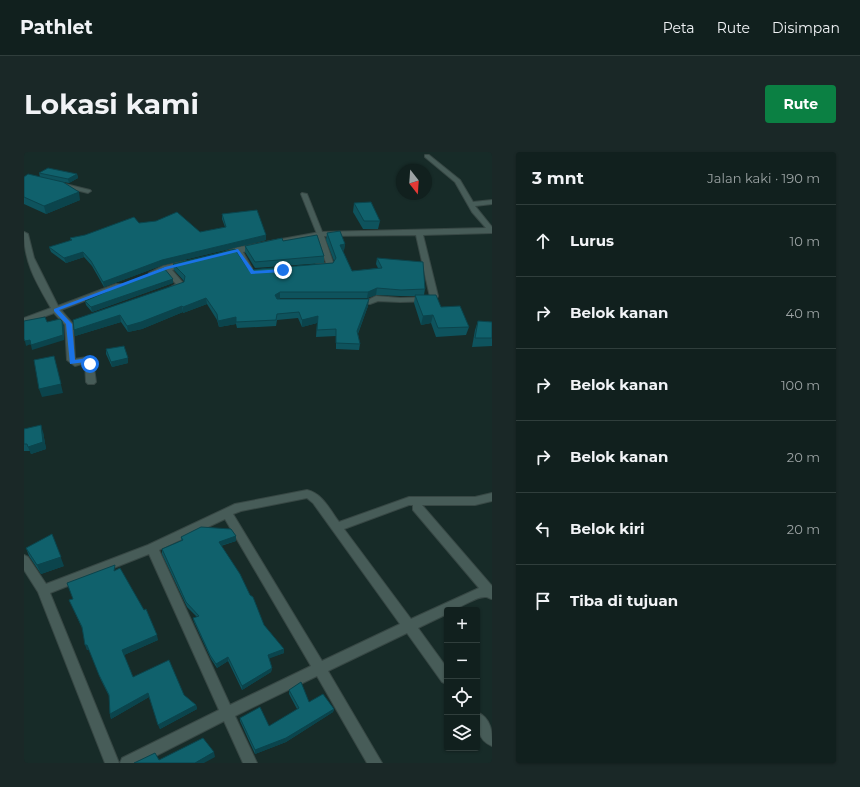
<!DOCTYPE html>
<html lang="id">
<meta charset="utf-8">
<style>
:root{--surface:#11201e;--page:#1a2827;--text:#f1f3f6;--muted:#9ca3a4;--line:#303e3c;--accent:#0b8043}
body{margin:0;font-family:Montserrat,sans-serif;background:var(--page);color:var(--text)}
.controls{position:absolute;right:12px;bottom:12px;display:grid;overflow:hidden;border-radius:4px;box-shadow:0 1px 3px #0004}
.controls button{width:36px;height:36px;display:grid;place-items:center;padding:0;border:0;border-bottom:1px solid var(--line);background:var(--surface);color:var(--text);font:20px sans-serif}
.compass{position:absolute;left:372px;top:12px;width:36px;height:36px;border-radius:50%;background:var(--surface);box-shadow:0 1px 3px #0004;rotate:163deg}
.stop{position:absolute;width:12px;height:12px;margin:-9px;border:3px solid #1a73e8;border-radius:50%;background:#fff}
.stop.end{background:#1a73e8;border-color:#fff;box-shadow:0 1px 4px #0008}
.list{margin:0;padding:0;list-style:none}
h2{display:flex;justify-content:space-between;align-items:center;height:52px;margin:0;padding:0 16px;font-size:17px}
h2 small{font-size:13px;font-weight:400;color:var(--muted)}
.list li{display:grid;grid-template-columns:26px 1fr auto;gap:12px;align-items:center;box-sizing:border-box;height:72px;padding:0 16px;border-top:1px solid var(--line)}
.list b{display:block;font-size:15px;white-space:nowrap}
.list em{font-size:13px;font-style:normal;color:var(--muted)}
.icon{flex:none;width:22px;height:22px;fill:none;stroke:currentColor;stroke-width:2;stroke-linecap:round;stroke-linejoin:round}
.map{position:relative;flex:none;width:468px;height:611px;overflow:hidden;border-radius:4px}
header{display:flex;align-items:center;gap:24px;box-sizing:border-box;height:56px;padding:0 20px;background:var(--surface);border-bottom:1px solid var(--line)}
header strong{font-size:19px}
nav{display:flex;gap:22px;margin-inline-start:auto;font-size:14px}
.intro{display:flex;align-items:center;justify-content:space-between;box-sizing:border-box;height:96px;padding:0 24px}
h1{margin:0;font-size:28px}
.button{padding:10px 18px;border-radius:4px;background:var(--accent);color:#fff;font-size:14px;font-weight:700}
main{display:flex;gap:24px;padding:0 24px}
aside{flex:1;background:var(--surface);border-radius:4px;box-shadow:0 1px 3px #0004}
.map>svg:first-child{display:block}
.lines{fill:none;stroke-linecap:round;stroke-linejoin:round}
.lane-casing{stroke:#374744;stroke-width:2}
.street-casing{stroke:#374744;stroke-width:2}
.lane{fill:#475c58;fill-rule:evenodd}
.street{fill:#475c58;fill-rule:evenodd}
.wall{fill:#0e535d}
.shaded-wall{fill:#0b444c}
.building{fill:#10616c;stroke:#0b444c}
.route{fill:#1a73e8}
</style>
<header>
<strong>Pathlet</strong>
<nav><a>Peta</a><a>Rute</a><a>Disimpan</a></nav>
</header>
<div class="intro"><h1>Lokasi kami</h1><a class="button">Rute</a></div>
<main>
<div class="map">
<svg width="468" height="611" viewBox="0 0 468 611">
<rect width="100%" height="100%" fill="#172b28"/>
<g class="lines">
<defs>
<path id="lane" d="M278,41L283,42L299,82L298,83L293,82L277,42Z"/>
<g id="street">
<path d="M401,3H405L436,28L449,50L468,48V52L451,54L468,75V81L399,83L414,144L412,149L376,150L354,149L346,152H332L328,150L332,148H344L352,144L376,146L406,145L392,83L300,84L310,113C306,117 295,118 291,114L292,112L302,111L293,85L219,100L229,118H241L242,120L238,122H224L212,101L200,104L196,102L211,96L236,91L296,80L462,76L448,60L431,30L401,5Z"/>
<path d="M33,30L66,38L67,39L64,41L31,33V31Z"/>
<path d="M0,80L4,82L10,106L34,154L92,132H98L99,134L37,158L49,172L51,207L63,205L69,209L72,230L70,232H64L62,230L61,211L51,214L43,208L41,173L30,161L0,172V166L27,156C12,130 0,111 0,80Z"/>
<path d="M161,109L165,111L164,113L148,118L160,132C157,137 150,140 144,139L143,137L152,132L141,120L129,123L125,121L139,114Z"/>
<path d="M283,338C298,341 306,358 315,370L385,345H451L468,341V349L451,353H398L468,434V447C466,447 464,445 462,445C450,444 437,458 423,458V462L394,476L423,516V532L418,530L383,481L304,519L358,611H343L293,524L211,564L233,611H219L200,569L118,611H96L98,606L195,558L125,402L26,441L95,611H81L14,440L0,418V403L4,405L22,432L124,393L211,352ZM283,346L289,351L376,472L298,509L209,362L217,359ZM385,353H389V358L455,436L387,467L320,377ZM201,367L287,514L206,553L135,398Z"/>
<path d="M453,560C468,567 468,580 468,594C453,588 453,574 453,560Z"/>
</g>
</defs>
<use href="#lane" class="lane-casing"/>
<use href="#street" class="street-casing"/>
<use href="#lane" class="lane"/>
<use href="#street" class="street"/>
</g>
<g class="wall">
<path d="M15,21L53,22L54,26L45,31L39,30L56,48L22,62L0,52V25H16Z"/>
<path d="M330,51L356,69L354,77H339L329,60Z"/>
<path d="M198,62L242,83V88L139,113L80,135L68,114L60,105L42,111L27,100L25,95L47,89L46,86L61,83L115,71L176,80L201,75L198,67Z"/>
<path d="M303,81L321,92L320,98L319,99L328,119L354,116L352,112L353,106L401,137L400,143L445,175L442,183L412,185L407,171L397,173L390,151L391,144H376L352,143L343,146H256L255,147L344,154L334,182L336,192L335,198L312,197V184L292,185L293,171L278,175L274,166L253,168L252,174L213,176L212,172L195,175L193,168L183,152L159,161V160L118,177L104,180L97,170L51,184L50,178L160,130V129L150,118L149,112L225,118L309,111L310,109L302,88Z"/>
<path d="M259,89L300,104V111L231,116L221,100V94Z"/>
<path d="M149,131L68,160L62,153L61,149L83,140V138Z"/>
<path d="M454,169L468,170V194L448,195L451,178Z"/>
<path d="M82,197L104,211L88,215L82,202Z"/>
<path d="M0,277L19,280L22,297L7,302L6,299H0Z"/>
<path d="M212,384V389L197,394L240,473L260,497V501L245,506L248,516L247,520L218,538L204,509L193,516L187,507L170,470L169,466L173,465L163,455L138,402V397L157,389V385Z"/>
<path d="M2,396L40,414L17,422L5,404Z"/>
<path d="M92,418L134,488L100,503L109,525L160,543L172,553L173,557L136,577L125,545L87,567L86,562L85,544L77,528L65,497L63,498L58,476L45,448L49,447Z"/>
<path d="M265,538L285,550L310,557L309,560L262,590L231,602L216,569V566L245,574L273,557L265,542Z"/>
</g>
<g class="shaded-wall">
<path d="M53,22L54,26L45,31L44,27Z"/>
<path d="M55,40L56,48L22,62L20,54Z"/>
<path d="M242,83V88L139,113L80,135L79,130L138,108Z"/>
<path d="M321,92L320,98L316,99V93Z"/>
<path d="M59,100L60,105L42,111L40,106Z"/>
<path d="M149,127V131L68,160L67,155Z"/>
<path d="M353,136L352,143L343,146L344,140Z"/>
<path d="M256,140V146L251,150V143Z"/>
<path d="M182,146L183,152L159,161V155Z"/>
<path d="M345,147L344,154L332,186L333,179Z"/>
<path d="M158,154L159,160L118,177L104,180L103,174Z"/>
<path d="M96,163L97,170L51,184L50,178Z"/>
<path d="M409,163L407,171L397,173L399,164Z"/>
<path d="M294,164L293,171L278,175V168Z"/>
<path d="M212,165V172L195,175L194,169Z"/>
<path d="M38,169L40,174V188L8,198L7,193Z"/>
<path d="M6,188L7,192L2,194L1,189Z"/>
<path d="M104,206V211L88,215L87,210Z"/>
<path d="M32,212L39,241L18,245L15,237Z"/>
<path d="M17,273L19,280L22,297L7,302L4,295Z"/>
<path d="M28,382L40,414L17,422L13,413Z"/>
<path d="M212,384V389L195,394V390Z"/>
<path d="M133,483L134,488L100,503L98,498Z"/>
<path d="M61,493H63L65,497L63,498Z"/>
<path d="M260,497V501L244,507V503Z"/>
<path d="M204,505V509L193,516L192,512Z"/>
<path d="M248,516L247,520L218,538V534Z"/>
<path d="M124,541L125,545L87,567L86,562Z"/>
<path d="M172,553L173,557L136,577L134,573Z"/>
<path d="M310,557L309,560L262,590L231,602V598Z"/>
<path d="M190,600L191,605L180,611H171Z"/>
</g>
<g class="building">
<path d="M24,16L53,22L44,27L15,21Z"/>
<path d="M4,22L39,30L55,40L20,54L0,45V25Z"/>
<path d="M347,50L356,69H340L330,51Z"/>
<path d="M233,58L242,83L138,108L79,130L67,109L59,100L40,106L25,95L48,88L46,86L61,83L110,65L115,71L132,69L153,60L176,80L202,75L198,62Z"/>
<path d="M316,79L321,92L316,93L328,119L358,116L353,106L399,110L401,137L377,138L353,136L344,140H256L251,143L253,147H345L333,179L336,192L312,191V177L293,178L294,164L278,168L275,160L253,162L252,168L212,170V165L194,169L193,162L182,146L159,155L158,154L117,170L103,174L96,163L50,178L49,168L160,130L161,124L149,112L211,97L225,118L309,111L312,106L303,81Z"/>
<path d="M293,83L300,104L231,110L221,94L258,86L259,89Z"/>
<path d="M140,116L149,127L67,155L61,149L84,139L83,138Z"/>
<path d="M391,143H412L417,155L436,154L445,175L414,176L409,163L399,164Z"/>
<path d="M21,165L23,170L36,167L38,169L39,183L7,193L6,188L1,189L0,187V169Z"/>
<path d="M454,169L468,170V186H451Z"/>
<path d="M100,194L104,206L87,210L82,197Z"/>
<path d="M30,204L37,232L15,237L10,208Z"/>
<path d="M17,273L19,290L4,295L3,292H0V277Z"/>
<path d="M177,375L207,377L212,384L195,390L216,422L226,443L229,445L240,473L260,497L244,503L248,516L218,534L204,505L192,512L186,503L169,466L175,464L162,450L138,397L159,388L157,385Z"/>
<path d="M28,382L37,405L13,413L2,396Z"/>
<path d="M91,413L90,419L96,416L120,458L122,457L133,483L98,498L109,525L145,508L160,543L172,553L134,573L124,541L86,562L85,543L75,523L63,493H61L58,475L45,448L49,447L43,431Z"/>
<path d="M277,530L285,550L299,542L310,557L262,586L231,598L216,566L236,555L245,574L275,556L265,538Z"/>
<path d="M179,586L190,600L171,611H110L131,601L135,608Z"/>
</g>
<path class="route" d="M214,97L230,119L259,117L261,118L259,120L227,122L213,100L144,117L35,158L48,172L51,208L63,206L69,212L66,213L62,210L46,212L42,172L30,159V157L141,115Z"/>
</svg>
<div class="controls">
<button>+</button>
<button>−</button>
<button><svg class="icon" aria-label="locate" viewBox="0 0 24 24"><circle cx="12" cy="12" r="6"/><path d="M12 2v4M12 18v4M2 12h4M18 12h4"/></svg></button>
<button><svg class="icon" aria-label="layers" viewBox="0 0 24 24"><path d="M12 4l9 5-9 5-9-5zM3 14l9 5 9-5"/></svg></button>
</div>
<svg class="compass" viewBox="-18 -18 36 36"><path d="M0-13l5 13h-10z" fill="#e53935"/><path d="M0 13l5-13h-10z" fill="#9ca3a4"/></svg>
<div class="stop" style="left:66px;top:212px"></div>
<div class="stop end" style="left:259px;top:118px"></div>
</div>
<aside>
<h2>3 mnt<small>Jalan kaki · 190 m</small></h2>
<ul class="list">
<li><svg class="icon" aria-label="ahead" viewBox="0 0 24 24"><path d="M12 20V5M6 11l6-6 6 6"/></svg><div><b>Lurus</b></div><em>10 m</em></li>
<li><svg class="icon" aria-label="right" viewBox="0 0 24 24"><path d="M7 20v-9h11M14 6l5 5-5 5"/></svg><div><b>Belok kanan</b></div><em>40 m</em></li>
<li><svg class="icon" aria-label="right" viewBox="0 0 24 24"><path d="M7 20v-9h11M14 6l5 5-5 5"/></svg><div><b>Belok kanan</b></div><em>100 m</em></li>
<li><svg class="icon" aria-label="right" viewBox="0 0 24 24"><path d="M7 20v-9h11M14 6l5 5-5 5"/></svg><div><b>Belok kanan</b></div><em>20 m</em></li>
<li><svg class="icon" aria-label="left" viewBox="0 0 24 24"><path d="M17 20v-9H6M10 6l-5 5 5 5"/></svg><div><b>Belok kiri</b></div><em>20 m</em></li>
<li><svg class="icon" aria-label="arrive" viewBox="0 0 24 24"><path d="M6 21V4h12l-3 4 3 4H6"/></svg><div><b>Tiba di tujuan</b></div></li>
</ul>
</aside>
</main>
